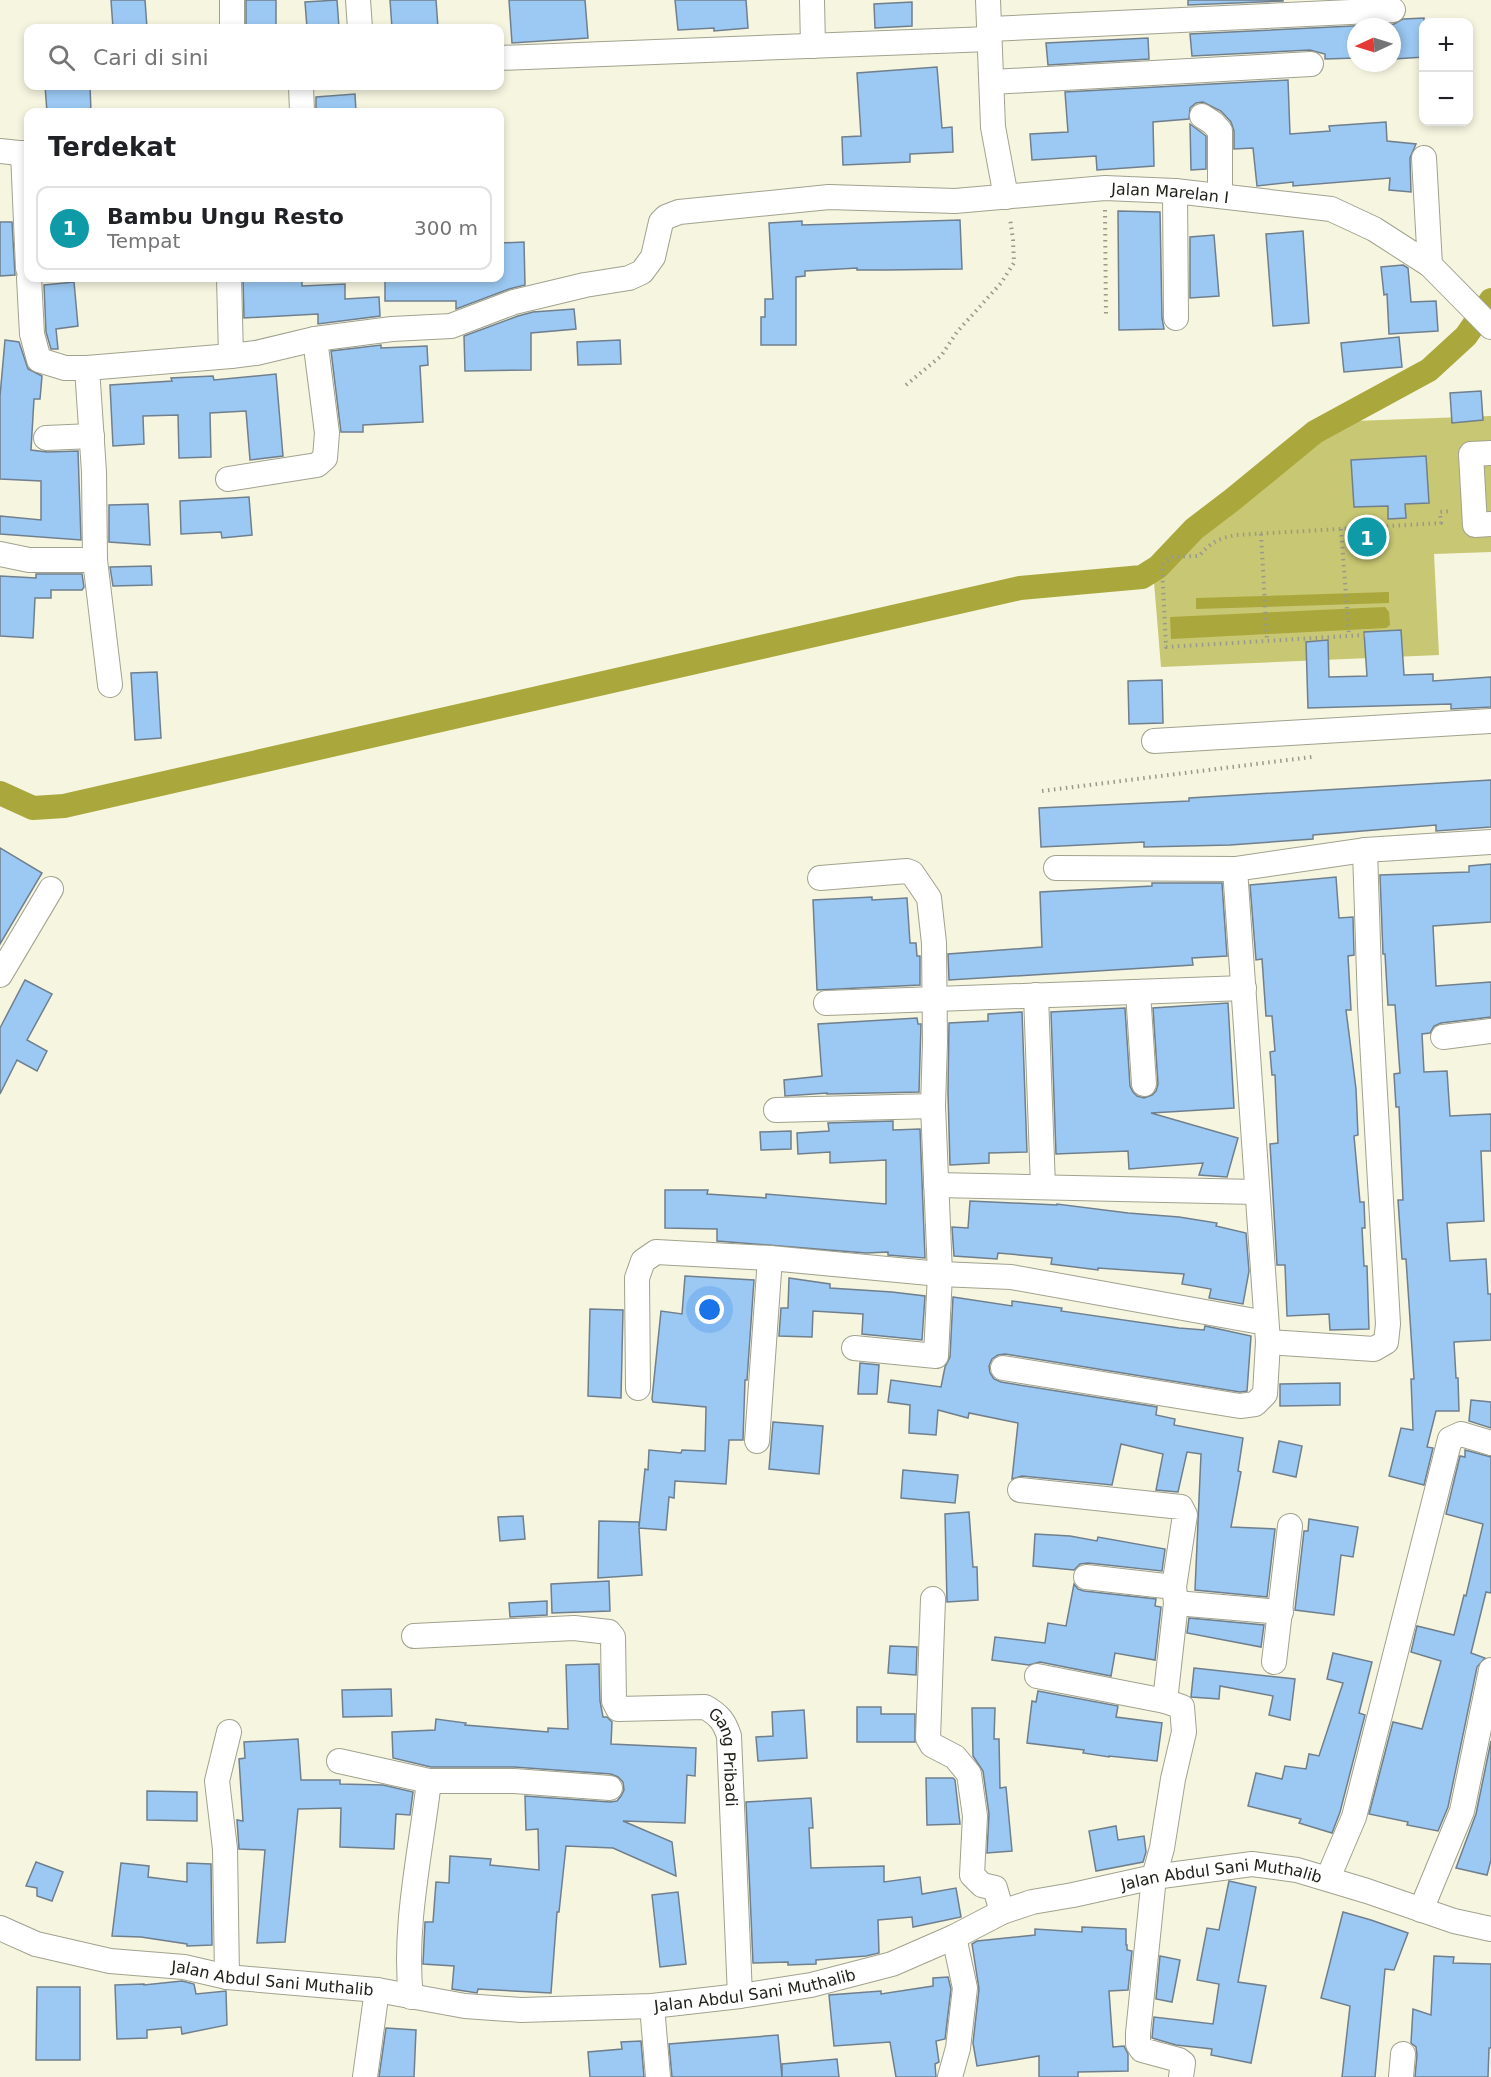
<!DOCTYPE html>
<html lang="id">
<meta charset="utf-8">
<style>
:root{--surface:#fff;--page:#f2f2f2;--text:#202124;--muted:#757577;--line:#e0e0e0;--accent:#1e80cc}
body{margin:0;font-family:"DejaVu Sans",sans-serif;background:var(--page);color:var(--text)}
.controls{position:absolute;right:18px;top:18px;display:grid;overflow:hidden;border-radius:12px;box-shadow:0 3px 9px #0003}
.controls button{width:54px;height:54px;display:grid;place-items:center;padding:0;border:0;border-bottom:2px solid var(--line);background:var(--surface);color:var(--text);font:30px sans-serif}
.compass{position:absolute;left:1347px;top:18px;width:54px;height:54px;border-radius:50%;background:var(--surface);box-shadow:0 3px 9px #0003;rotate:266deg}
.you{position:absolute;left:710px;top:1310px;width:21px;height:21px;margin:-15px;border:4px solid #fff;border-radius:50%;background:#1a73e8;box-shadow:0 0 0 9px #1a73e833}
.badge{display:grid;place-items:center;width:39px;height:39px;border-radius:50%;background:var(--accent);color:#fff;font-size:20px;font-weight:700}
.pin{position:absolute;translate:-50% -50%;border:3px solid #fff;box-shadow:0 2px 6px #0006}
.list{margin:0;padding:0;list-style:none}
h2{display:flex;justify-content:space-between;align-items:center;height:78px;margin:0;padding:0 24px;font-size:26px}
h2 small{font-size:20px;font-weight:400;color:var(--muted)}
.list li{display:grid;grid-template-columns:39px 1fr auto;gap:18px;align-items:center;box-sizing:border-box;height:84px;margin:0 12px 12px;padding:0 12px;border:2px solid var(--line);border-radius:12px}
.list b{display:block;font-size:22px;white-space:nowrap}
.list p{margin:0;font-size:20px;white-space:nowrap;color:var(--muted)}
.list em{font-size:20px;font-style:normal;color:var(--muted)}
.icon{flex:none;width:33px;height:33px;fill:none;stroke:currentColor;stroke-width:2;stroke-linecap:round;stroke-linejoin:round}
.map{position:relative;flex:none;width:1491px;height:2077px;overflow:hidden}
.search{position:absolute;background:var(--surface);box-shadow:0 3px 9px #0003;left:24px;top:24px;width:480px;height:66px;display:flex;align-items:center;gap:15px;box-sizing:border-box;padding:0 21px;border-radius:12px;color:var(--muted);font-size:22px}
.panel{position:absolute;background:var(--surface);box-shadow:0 3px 9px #0003;left:24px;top:108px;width:480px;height:174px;border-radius:12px}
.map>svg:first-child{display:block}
.green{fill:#c8c773}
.water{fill:#aaa73d}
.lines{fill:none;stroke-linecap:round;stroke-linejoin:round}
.canal{stroke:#aaa73d;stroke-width:24}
.building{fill:#9cc9f3;stroke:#707f8d;stroke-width:1.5}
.minor-casing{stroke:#a1a28e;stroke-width:26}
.path{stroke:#999a8a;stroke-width:4;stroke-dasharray:1.5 4.5;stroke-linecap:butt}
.minor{stroke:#fff;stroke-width:24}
.labels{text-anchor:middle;stroke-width:5;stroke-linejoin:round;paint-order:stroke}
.street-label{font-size:16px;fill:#21221a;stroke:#f5f5e0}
</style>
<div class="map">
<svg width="1491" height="2077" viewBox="0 0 1491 2077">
<rect width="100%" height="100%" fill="#f5f5e0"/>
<path class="green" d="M1491,416V552L1434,554L1439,655L1161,667L1153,570L1197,527L1232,500L1315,432L1354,421Z"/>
<g class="water">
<path d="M1389,592V603L1196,609V598Z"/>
<path d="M1385,607L1389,612L1390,625L1386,628L1171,639L1170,617Z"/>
</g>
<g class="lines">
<path class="canal" d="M0,793L33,808L64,806L1020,588L1142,577L1158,567L1194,529L1232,500L1315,432L1429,370L1466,336L1491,300"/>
</g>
<g class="building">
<path d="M111,0H145L147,28H113Z"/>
<rect x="246" y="0" width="30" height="28"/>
<path d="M337,0L339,28H307L305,2Z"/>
<path d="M390,0H436L438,28H392Z"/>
<path d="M509,0H585L588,38L512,43Z"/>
<path d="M675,0H746L748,28L714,31V28L678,30Z"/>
<path d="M1188,0H1283V1L1188,5Z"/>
<path d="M912,2V26L875,28L874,4Z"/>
<path d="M1424,18V57L1394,59L1393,27H1356V58L1325,59V54L1310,50L1192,56L1190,34L1394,24L1403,19Z"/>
<path d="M1148,38L1149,59L1048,65L1046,43Z"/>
<path d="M937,67L942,128L952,127L953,152L910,154V162L843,165L842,137L861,136L857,73Z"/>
<path d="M1288,80L1290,134L1330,131L1329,126L1386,122L1387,141L1416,144L1410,158L1411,192L1389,190L1390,178L1293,186V182L1257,186L1253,148L1234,149V131L1231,122L1221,111L1203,102L1196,103L1190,108L1189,119L1153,122L1154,166L1097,170L1096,156L1032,160L1030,134L1068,132L1065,92Z"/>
<path d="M45,86H90L91,112H47Z"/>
<path d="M355,94L356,112H316V97Z"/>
<path d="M1190,124L1206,136V169L1191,170Z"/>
<path d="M1118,211L1160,212L1162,318L1164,329L1119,330Z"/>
<path d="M960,220L962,269L886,270H857V268L805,271V276L796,277V345H761V317H765V299H773L769,223L802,221V225Z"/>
<path d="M0,222H12L15,275L0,276Z"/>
<path d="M1303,231L1309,323L1273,326L1266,234Z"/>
<path d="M1214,235L1219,296L1190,298V237Z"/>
<path d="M524,242L525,285L509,289L456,309V301H385V280H455V278H500V243Z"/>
<path d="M1403,265L1408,268L1411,302L1436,301L1438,331L1389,334L1387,294L1384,295L1381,267Z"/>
<path d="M243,278H302V286L345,284V299L379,297L380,316L318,324V314L244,318Z"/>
<path d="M74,282L78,326L56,329L58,349H51L46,332L44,285Z"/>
<path d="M574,309L576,329L531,333V370L465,371L464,336L518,316L533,312Z"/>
<path d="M1399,337L1402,367L1344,372L1341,343Z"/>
<path d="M5,340L19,342L28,369L42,376L40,399H34L31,450L47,452L78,451L81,540L0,534V516L41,520V481L0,479V396Z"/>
<path d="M620,340L621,364L578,365L577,342Z"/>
<path d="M381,345V348L427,346L428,365L420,366L423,422L363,425V432H341L331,351Z"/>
<path d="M276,374L283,456L250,460L246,411L210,413L211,457L179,458L178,415L143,416L144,444L113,446L110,385L172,381L171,378L213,376L214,380Z"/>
<path d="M1481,391L1483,420L1452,423L1450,393Z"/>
<path d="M1426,456L1429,503L1405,504L1406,518L1388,519V506L1354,507L1351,460Z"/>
<path d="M249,497L252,535L222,538L221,532L181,534L180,501Z"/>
<path d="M148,504L150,545L109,542V505Z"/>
<path d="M151,566L152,585L113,586L110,567Z"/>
<path d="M36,574H82L84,587L82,590H51V598H35L33,638L0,636V576L36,578Z"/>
<path d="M1401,630L1404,675L1433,674V681L1491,677V707L1451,709V704L1308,708L1306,642L1328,640L1329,677L1367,676L1364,632Z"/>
<path d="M157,672L161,738L135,740L131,673Z"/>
<path d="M1162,680L1163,723L1129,724L1128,681Z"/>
<path d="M1491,780V827L1436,831V825L1313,835V839L1230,845L1144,847V842L1041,847L1039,808L1189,801V798Z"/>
<path d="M0,848L42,873L0,944Z"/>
<path d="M1491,864V922L1433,926L1436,986L1491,982V1017L1441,1023L1434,1026L1430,1033L1422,1034L1424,1072L1447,1071L1450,1116L1491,1114V1151H1481L1484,1221L1447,1223L1450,1261L1486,1259L1488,1294H1491V1340L1454,1342L1456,1378H1458L1459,1411H1436L1427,1447L1433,1448L1424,1485L1389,1476L1401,1428L1413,1430L1411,1379H1414L1406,1259H1402L1398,1200H1403L1399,1107H1396L1394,1074L1400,1073L1395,1005H1388L1385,954H1383L1380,875L1469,872V866Z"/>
<path d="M1336,877L1339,918L1353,917L1354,955L1348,956L1351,1010H1346L1356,1089L1358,1135L1354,1136L1360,1202H1364L1365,1228H1362L1364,1266H1367L1369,1329L1330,1330L1329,1314L1287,1316L1285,1265H1277L1270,1144L1278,1143L1275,1075H1272L1270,1052L1275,1051L1272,1016H1266L1262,959L1256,960L1250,885Z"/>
<path d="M1152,883H1222L1227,956L1192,958L1193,965L949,980L948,954L1042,947L1040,892L1152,886Z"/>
<path d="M872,897V900L907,898L910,943H916L917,956H920V985L817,990L813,900Z"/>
<path d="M25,980L52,994L27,1040L47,1051L37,1071L17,1060L0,1094V1028Z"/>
<path d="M1228,1003L1234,1108L1151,1113L1238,1138L1227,1177L1199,1175L1203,1163L1129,1169L1128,1151L1056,1154L1051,1012L1125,1008L1130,1086L1133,1092L1137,1096L1144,1098L1152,1095L1156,1091L1158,1084L1153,1008Z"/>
<path d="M1022,1012L1027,1152L989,1153V1163L950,1165L948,1093L949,1023L988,1021V1014Z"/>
<path d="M917,1018L918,1024H921L919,1092L827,1094V1093L785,1096L784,1080L822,1076L818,1024Z"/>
<path d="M893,1121V1130L920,1129L925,1258L888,1255V1252L866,1253L717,1241V1229L665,1228V1190H708L707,1194L766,1198V1194L886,1204V1160L830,1163V1152L798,1154L797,1133L829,1131L828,1123Z"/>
<path d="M791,1131V1149L761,1150L760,1132Z"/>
<path d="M970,1201L1057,1205V1204L1128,1213L1179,1217L1217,1223L1216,1226L1246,1233L1249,1271L1243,1304L1209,1298L1211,1289L1182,1284L1184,1274L1098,1268V1270L1051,1264L1052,1258L998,1253L997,1259L954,1256L952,1227L968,1228Z"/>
<path d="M685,1276L754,1280L747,1380H745L743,1440H729L726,1484L675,1481L674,1498L669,1497L666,1530L639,1528L642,1575L598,1578L599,1521L639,1522V1527L645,1469L648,1470L649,1450L681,1453L682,1450L705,1451L706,1407L653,1402L652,1399L661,1311L682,1314Z"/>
<path d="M789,1278L830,1284V1288L892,1292L925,1296L922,1340L862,1334L863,1314L813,1311L812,1337L779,1336L781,1308H788Z"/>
<path d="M953,1297L1012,1306V1301L1062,1308L1061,1311L1179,1328L1204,1330L1205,1326L1251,1336L1247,1391L1240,1392L1005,1354L998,1355L992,1359L989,1366L990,1373L994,1379L1001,1382L1157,1407L1156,1415L1175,1419L1174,1425L1243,1438L1238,1471L1241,1472L1231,1527L1275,1529L1267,1597L1195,1590L1201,1454L1187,1452L1178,1492L1156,1490L1163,1454L1121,1444L1112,1485L1022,1476L1012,1479L1018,1423L969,1413L968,1418L938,1410L936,1435L909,1433L910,1405L888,1402L891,1380L941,1387L945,1367L950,1357Z"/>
<path d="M590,1309L623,1310L621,1398L588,1396Z"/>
<path d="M860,1363L879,1365L877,1394H858Z"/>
<path d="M1340,1383V1405L1280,1406V1384Z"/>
<path d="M1471,1400L1491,1402V1428L1469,1421Z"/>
<path d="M773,1422L823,1426L819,1474L769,1469Z"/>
<path d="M1279,1441L1302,1446L1296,1477L1273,1472Z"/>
<path d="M1465,1450L1491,1457V1593L1486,1592L1471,1653L1485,1658L1477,1667L1448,1807L1438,1831L1407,1825L1408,1822L1369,1814L1393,1722L1422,1729L1441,1661L1411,1652L1417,1626L1454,1635L1464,1595L1466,1596L1483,1524L1446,1514L1460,1456L1465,1457Z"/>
<path d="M903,1470L958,1475L955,1503L901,1498Z"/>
<path d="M969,1512L973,1567H977L978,1600L947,1602L945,1514Z"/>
<path d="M523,1516L525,1539L500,1541L498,1517Z"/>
<path d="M1309,1519L1358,1527L1353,1557L1341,1555L1334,1615L1295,1610L1304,1531H1308Z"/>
<path d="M1035,1534L1070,1536L1097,1541L1098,1537L1165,1549L1162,1571L1088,1563L1080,1564L1074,1570L1033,1566Z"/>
<path d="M609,1581L610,1611L552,1613L551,1584Z"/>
<path d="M1074,1584L1078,1589L1084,1591L1156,1599L1155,1606L1161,1607L1155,1660L1115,1653L1111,1676L1040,1662L1029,1665L992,1660L995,1637L1045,1643L1048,1623L1066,1626Z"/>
<path d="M547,1601V1615L510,1617L509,1603Z"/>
<path d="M1189,1618L1264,1625L1261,1647L1187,1633Z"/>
<path d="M890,1646L917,1647L916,1675L888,1673Z"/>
<path d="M1333,1653L1372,1662L1359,1713L1365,1715L1340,1812L1332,1833L1299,1823L1301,1819L1248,1806L1256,1773L1282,1779L1285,1766L1306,1769L1309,1754L1319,1756L1343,1683L1327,1679Z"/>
<path d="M599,1664L600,1701L603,1717H607L612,1722L611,1744L696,1748L695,1776L687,1775L685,1823L623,1821L672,1842L676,1876L613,1848L566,1846L559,1912H557L551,1993L478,1989L477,1993L452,1989L454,1966L423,1964L425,1922H433L436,1882L449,1883L450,1856L491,1859L490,1865L539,1870L538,1829L526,1830L525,1796L610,1802L617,1801L621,1796L624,1790L623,1782L618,1777L611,1774L514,1767H431L393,1758L392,1732L435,1730L436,1719L466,1723L465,1725L548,1732V1728L568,1729L566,1665Z"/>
<path d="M1194,1668L1295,1679L1290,1720L1269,1715L1273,1696L1220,1686L1219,1699L1191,1697Z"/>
<path d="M391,1689L392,1716L343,1717L342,1690Z"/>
<path d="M1038,1691L1118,1706L1116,1717L1162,1723L1157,1761L1109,1756V1757L1083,1753L1084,1750L1027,1743L1032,1701L1036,1702Z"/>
<path d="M857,1707H881V1714H915V1742H857Z"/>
<path d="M972,1708H995L994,1739H999L1000,1788L1006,1787L1012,1851L987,1853L989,1814L983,1771L973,1756Z"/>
<path d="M804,1710L807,1758L758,1761L756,1737L773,1736L772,1712Z"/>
<path d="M298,1739L301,1780H340V1784L383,1785L413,1792L410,1815L396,1814L394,1849L340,1847L341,1808L298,1809L285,1942L257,1943L265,1850L239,1849L237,1820L243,1821L239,1759L245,1758L244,1742Z"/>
<path d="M1491,1741V1860L1487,1875L1456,1868L1476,1814Z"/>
<path d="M926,1778H953L955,1780L960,1824L927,1825Z"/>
<path d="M147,1791L197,1792V1821L147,1820Z"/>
<path d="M811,1798L813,1828H809L811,1868L884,1866V1882L920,1877L922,1894L956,1888L961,1917L913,1927L912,1917L878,1920L879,1953L866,1956L816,1960V1964L788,1965V1962L753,1963L746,1802Z"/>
<path d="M1116,1826L1118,1840L1144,1836L1146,1852L1143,1862L1096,1871L1089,1831Z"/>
<path d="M36,1862L63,1872L52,1901L37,1896V1888L26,1886Z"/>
<path d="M121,1863L149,1866L148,1877L187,1882V1863L211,1864L212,1945L187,1946V1944L141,1937L112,1936Z"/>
<path d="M1229,1881L1256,1887L1238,1982L1266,1986L1251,2063L1211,2055L1212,2049L1176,2045L1152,2038L1154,2017L1213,2024L1219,1984L1197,1980L1207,1928L1219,1930Z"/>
<path d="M678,1892L686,1964L660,1967L652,1895Z"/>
<path d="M1343,1912L1371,1920L1408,1933L1394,1970L1385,1969L1375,2077H1342L1350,2006L1321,1998Z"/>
<path d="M1082,1927L1126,1929V1945H1127V1950L1132,1951L1128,1990L1109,1991L1113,2047L1124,2046L1128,2054V2071L1078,2072V2077H1039V2056L977,2066L973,2043L979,1989L972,1944L977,1941L1035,1935V1929L1082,1932Z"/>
<path d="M1160,1956L1180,1960L1172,2002L1156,1999Z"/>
<path d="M1434,1956L1454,1957L1453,1963L1491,1964V2048H1489L1488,2077H1415L1417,2055L1416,2047L1411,2043L1413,2009L1431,2015Z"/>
<path d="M948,1977L951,1989L945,2039L936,2041L939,2062L935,2064L936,2077H896L890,2042L834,2046L829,1995L881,1991V1994L933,1986V1978Z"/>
<path d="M182,1981L194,1984L196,1994L226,1991L227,2025L182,2034L181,2027L147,2030V2038L117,2039L115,1985L144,1984V1985Z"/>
<path d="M37,1987H80V2060H36Z"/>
<path d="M386,2028L416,2030L414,2077H379Z"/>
<path d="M778,2035L782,2077H672L669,2044Z"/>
<path d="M641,2041L644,2077H590L588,2052L622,2049L621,2042Z"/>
<path d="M837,2059L839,2077H782V2064Z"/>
</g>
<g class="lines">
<defs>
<g id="minor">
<path d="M358,0L360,28"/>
<path d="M812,0L813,46"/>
<path d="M988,0L993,127L1006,197"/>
<path d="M232,28V0"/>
<path d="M990,29L1393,10"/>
<path d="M500,58L989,39"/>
<path d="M993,82L1311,64"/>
<path d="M301,86L302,112"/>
<path d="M1202,116L1213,123L1220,131V196"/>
<path d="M0,151L28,154"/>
<path d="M23,153L28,268"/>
<path d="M1424,158L1430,265"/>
<path d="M1175,191L1176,318"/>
<path d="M29,278L32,334L39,360L65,368H87"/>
<path id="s1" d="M231,356L256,353L315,339L392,329L451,326L514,302L585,285L629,278L642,272L653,257L661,222L666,217L679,212L829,197L955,201L1105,188L1175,191L1331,209L1374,229L1430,265L1491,327"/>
<path d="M46,438L92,436"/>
<path d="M1491,453L1471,454L1475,525L1491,524"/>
<path d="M228,479L317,465L325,458L327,433L315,339"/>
<path d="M0,554L29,560H95"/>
<path d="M110,685L95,560L94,472L87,368L231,356L229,278"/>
<path d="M1154,741L1491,721"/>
<path d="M1056,868L1235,869L1365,850L1491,842"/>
<path d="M820,878L907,871L912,873L929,898L934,943L935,1042L933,1106L940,1274L936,1356L854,1348"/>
<path d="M0,975L51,889"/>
<path d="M1138,992L1144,1084"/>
<path d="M1036,995L1043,1187"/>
<path d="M826,1003L1244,988"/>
<path d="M1443,1037L1491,1031"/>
<path d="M776,1110L933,1106"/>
<path d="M936,1185L1257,1192"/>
<path d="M1268,1342L1374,1349L1386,1342L1388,1324L1370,1005L1365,850"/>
<path d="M1003,1368L1240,1406L1255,1404L1265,1394L1268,1342L1235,869"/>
<path d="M638,1388L637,1278L643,1261L656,1252L770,1258L940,1274L1011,1277L1266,1323"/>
<path d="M757,1441L770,1258"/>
<path d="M1020,1490L1181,1507L1185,1515L1174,1587L1176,1603L1165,1701L1182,1707L1184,1732L1173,1779L1162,1848L1154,1877L1138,2033V2044L1142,2050L1179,2060L1183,2063L1181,2077"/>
<path d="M1086,1577L1174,1587"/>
<path d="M933,1599L928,1738L932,1745L955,1757L969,1774L975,1816L972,1875L982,1885L995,1888L1002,1912"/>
<path d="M1176,1603L1281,1612"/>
<path id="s2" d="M414,1636L574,1628L609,1632L613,1637L614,1701L618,1709L705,1707C719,1715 724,1721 729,1736L740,1996"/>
<path d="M1274,1662L1290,1526"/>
<path d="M1037,1676L1165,1701"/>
<path d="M339,1761L429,1781"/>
<path d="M1328,1878L1354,1817L1450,1439L1461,1434L1491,1443"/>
<path d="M1421,1910L1462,1811L1491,1670"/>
<path id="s3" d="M0,1928L36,1944L110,1961L184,1967L227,1977L377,1990L465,2006L521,2010L652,2006L740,1996L811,1985L892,1964L954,1937L1002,1912L1032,1902L1073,1895L1154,1877L1252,1864L1297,1870L1367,1891L1454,1921L1491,1929"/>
<path d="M227,1977L225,1849L217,1781L229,1732"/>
<path d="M411,1997C403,1927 421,1851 429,1781H514L610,1788"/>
<path d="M652,2006L658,2077"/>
<path d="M365,2077L377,1990"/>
<path d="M950,2077L958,2048L965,1988L954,1937"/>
<path d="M1401,2077L1403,2054"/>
</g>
</defs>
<use href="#minor" class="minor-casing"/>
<g class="path">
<path d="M1105,210L1106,318"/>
<path d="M906,385L941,356L957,332L1001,283L1014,263L1013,240L1010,218"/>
<path d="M1341,529L1349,636"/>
<path d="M1261,534L1267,641"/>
<path d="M1365,635L1166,647L1162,565L1171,557L1199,556C1211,542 1219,538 1237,535L1441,523L1440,512L1451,511"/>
<path d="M1042,791L1312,757"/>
</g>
<use href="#minor" class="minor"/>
</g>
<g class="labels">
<g class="street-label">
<text dy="6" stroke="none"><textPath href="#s1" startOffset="990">Jalan Marelan I</textPath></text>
<text dy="6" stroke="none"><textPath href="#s2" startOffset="420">Gang Pribadi</textPath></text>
<text dy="6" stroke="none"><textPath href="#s3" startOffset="1251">Jalan Abdul Sani Muthalib</textPath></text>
<text dy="6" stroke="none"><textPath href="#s3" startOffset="279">Jalan Abdul Sani Muthalib</textPath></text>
<text dy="6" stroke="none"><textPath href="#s3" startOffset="765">Jalan Abdul Sani Muthalib</textPath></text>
</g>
</g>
</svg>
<div class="controls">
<button>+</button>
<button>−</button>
</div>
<svg class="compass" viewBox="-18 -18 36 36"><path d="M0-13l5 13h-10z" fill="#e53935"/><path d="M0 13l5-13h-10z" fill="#757577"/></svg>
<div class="you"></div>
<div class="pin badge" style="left:1367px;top:537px;background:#0f9aa8">1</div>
<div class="search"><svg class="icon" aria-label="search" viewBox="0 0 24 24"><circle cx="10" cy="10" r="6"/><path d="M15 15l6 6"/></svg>Cari di sini</div>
<section class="panel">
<h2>Terdekat<small></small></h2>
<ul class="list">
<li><span class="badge" style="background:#0f9aa8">1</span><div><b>Bambu Ungu Resto</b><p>Tempat</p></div><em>300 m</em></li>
</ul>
</section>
</div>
